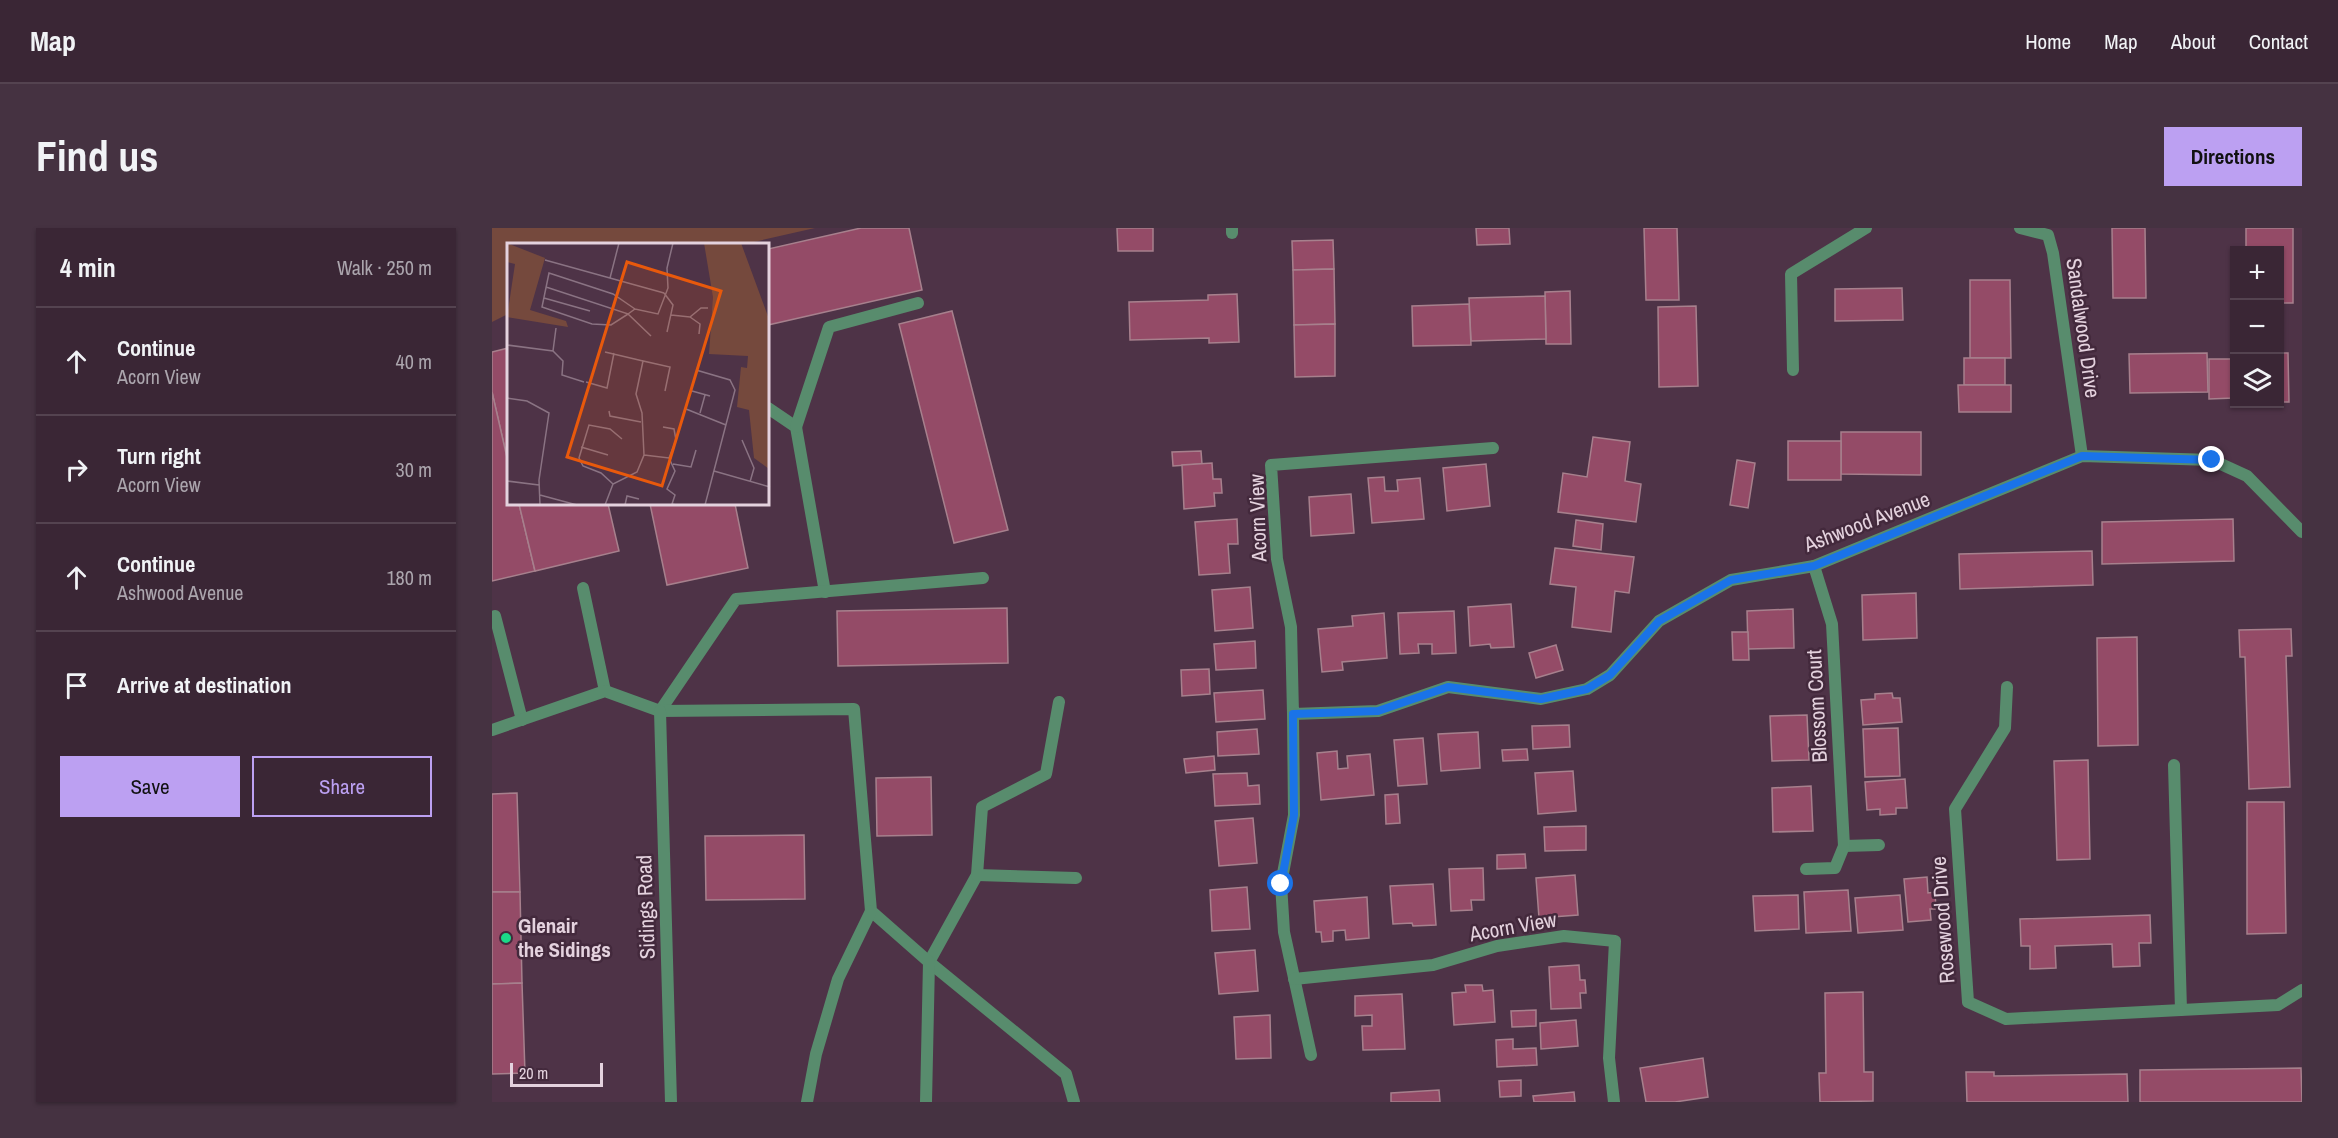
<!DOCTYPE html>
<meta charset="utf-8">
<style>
:root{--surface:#3a2635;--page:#453241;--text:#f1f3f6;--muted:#aba5ad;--line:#544350;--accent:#bca0f2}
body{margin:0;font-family:"Archivo Narrow",sans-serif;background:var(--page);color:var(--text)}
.controls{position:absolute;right:18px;top:18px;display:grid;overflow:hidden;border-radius:0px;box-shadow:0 2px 4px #0004}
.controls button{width:54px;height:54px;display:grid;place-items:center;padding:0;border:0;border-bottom:2px solid var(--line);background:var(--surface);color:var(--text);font:30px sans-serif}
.scale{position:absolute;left:18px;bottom:15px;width:93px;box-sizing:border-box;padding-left:6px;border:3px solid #e4d2de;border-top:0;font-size:16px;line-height:21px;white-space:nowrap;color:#e4d2de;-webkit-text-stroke:4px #43293c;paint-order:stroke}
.stop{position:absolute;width:18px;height:18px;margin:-14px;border:4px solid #1a73e8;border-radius:50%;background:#fff}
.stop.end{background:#1a73e8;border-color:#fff;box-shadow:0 2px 6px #0008}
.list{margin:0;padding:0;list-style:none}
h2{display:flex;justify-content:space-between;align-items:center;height:78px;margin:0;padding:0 24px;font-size:26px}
h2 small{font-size:20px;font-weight:400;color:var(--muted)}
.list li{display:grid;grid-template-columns:39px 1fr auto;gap:18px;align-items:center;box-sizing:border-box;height:108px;padding:0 24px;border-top:2px solid var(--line)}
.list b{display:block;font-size:22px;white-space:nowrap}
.list p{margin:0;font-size:20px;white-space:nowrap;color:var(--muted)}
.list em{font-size:20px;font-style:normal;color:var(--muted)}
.actions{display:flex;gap:12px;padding:18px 24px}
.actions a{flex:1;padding:14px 0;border:2px solid var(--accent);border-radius:0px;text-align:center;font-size:21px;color:var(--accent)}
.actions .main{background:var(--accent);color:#111}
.icon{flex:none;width:33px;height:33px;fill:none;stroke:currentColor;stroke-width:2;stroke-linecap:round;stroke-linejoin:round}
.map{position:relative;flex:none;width:1810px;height:874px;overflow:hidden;border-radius:0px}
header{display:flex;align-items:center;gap:36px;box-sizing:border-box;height:84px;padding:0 30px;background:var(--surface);border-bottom:2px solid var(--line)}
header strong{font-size:28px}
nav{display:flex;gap:33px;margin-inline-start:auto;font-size:21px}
.intro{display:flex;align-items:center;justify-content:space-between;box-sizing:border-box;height:144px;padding:0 36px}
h1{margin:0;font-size:42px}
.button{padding:15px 27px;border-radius:0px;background:var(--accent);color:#111;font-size:21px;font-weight:700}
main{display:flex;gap:36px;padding:0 36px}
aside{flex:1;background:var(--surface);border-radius:0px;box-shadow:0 2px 4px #0004}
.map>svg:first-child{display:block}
.green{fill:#75493d}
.building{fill:#944b67;stroke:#a7808d;stroke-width:1.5}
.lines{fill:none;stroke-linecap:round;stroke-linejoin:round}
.service{stroke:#588c6d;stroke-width:12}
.minor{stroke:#588c6d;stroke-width:12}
.route{stroke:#1a73e8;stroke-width:8}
.poi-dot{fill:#1ad988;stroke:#43293c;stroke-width:2}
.labels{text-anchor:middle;stroke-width:5;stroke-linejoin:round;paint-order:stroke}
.street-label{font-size:21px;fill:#e4d2de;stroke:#43293c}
.poi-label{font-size:21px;font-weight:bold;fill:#e4d2de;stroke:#43293c;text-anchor:start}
.inset-road{fill:none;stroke:#8a7383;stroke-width:1.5}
.view{fill:#e8590c;fill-opacity:0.15;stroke:#e8590c;stroke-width:3}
.inset-edge{fill:none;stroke:#e4d2de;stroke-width:3}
</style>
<header>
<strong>Map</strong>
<nav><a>Home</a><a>Map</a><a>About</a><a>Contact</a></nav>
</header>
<div class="intro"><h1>Find us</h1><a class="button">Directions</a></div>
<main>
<aside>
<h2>4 min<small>Walk · 250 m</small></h2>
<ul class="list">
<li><svg class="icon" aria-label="ahead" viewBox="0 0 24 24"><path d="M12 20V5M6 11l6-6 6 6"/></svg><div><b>Continue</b><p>Acorn View</p></div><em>40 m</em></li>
<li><svg class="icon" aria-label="right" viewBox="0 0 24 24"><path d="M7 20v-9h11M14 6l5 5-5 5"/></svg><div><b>Turn right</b><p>Acorn View</p></div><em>30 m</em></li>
<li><svg class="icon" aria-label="ahead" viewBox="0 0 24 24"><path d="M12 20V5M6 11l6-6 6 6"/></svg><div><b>Continue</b><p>Ashwood Avenue</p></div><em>180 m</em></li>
<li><svg class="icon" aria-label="arrive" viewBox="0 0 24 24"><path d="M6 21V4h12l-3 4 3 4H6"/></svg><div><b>Arrive at destination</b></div></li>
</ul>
<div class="actions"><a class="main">Save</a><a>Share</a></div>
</aside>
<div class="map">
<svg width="1810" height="874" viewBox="0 0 1810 874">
<rect width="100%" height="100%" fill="#4e3347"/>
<path class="green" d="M0,0H323L253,16H16V86L0,94Z"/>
<g class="building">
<path d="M369,0H417L430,62L276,97V21Z"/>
<path d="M625,0H661V23H626Z"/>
<path d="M984,0H1017L1018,16L985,17Z"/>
<path d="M1152,0H1185L1187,72H1154Z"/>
<path d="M1620,0H1653L1654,70H1621Z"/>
<path d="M1754,0H1801V75H1788V22H1754Z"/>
<path d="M841,12L842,41L801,42L800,13Z"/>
<path d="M842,41L843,96L802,97L801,42Z"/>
<path d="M1478,52H1518L1519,130H1478Z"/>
<path d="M1410,60L1411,92L1343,93V61Z"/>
<path d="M1078,63L1079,116H1054L1053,64Z"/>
<path d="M745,66L747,114L717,115V110L638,112L637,74L716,72V67Z"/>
<path d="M1053,68L1054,111L979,113L977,70Z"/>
<path d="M977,76L979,117L921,118L920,78Z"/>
<path d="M1204,78L1206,158L1167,159L1166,79Z"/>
<path d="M460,83L516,302L462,315L407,96Z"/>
<path d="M843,96V148L803,149L802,97Z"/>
<path d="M16,120V234L0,164V124Z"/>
<path d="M1715,125L1716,164L1638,165L1637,126Z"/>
<path d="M1788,125H1796L1797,174H1788Z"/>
<rect x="1472" y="130" width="41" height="27"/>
<path d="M1717,131H1742V170L1717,171Z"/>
<path d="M1466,157H1519V184H1467Z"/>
<path d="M0,164L16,234V276H27L43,343L0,353Z"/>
<path d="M1349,204H1429V247L1349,246Z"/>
<path d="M1101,209L1138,214L1133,253L1149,256L1144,294L1066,284L1071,245L1095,249Z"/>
<rect x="1296" y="213" width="53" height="39"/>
<path d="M709,223L710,236L681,238L680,224Z"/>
<path d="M1245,232L1263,235L1256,280L1238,277Z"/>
<path d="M720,235L721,251H729L730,265H722L723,278L692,281L690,237Z"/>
<path d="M994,236L998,278L955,283L951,240Z"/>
<path d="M892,249L893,263H906L905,252L928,250L932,291L880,295L876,250Z"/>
<path d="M859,266L862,305L819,308L817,269Z"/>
<path d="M27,276H116L127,323L43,343Z"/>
<path d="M158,276H243L256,340L175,357Z"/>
<path d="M745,291L746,316H736L738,345L707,347L703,294Z"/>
<path d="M1741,291L1742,333L1610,336V294Z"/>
<path d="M1084,292L1111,296L1109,322L1081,318Z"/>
<path d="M1063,320L1142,329L1137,365L1123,363L1119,404L1080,399L1084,359L1058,356Z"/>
<path d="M1600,323L1601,357L1468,361L1467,326Z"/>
<path d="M758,359L761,400L723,403L720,362Z"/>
<path d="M1424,365L1425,410L1371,412L1370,367Z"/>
<path d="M1019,376L1022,419L999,420L998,416L978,418L976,379Z"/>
<path d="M515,380L516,435L346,438L345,383Z"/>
<path d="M1301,381L1302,420L1256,421L1255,383Z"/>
<path d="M962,383L964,425L940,426V416H926L927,425L908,426L906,385Z"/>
<path d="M892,385L895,430L850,434L851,442L830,444L826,401L861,398L860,388Z"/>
<path d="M1799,401L1800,428H1794L1798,559L1757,561L1753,429H1748L1747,402Z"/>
<path d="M1240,404H1256L1257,432H1241Z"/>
<path d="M1645,409L1646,517L1606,518L1605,410Z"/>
<path d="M763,413L764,440L724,442L722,416Z"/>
<path d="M1064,417L1071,442L1044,450L1037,425Z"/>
<path d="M717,441L718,466L690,468L689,442Z"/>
<path d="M771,462L773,491L724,494L722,465Z"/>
<path d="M1400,465L1401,470H1408L1410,494L1371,497L1369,472L1383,471V466Z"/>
<path d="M1315,487L1317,532L1280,533L1278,488Z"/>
<path d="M1077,497L1078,519L1041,521L1040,498Z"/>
<path d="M1406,500L1408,548L1373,549L1371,501Z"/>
<path d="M765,501L767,526L726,528L725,504Z"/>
<path d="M986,504L988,540L949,543L946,506Z"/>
<path d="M931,510L935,556L906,558L902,512Z"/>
<path d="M1035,521L1036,532L1011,533L1010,522Z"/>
<path d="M845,523L846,541L856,540L855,528L878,526L882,567L829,572L825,525Z"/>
<path d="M722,528L723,542L694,545L692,531Z"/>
<path d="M1596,532L1598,631L1565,632L1562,533Z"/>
<path d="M1081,543L1084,583L1046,586L1043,545Z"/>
<path d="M755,545L756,558L767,557L768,576L723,578L721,546Z"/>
<path d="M439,549L440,607L385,608L384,550Z"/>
<path d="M1413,551L1415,580H1404V586L1388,587V581L1375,582L1373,554Z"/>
<path d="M1319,558L1321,603L1281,604L1280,560Z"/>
<path d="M25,565L28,664H0V566Z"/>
<path d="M906,566L908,595L894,596L893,567Z"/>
<path d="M1755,574H1792L1794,705L1755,706Z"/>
<path d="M761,590L765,635L727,638L723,593Z"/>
<path d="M1094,598V622L1053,623L1052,599Z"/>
<path d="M312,607L313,671L214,672L213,608Z"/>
<path d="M1033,626L1034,640L1005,641V627Z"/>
<path d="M991,640L992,672H979L980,682L959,683L957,641Z"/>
<path d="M1083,647L1086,687L1047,690L1044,650Z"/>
<path d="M1435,649L1436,665L1443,664L1444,681H1438L1439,692L1416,694L1412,651Z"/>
<path d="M941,656L944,697L921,698L920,695L901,696L898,658Z"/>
<path d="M755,659L758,701L720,703L718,662Z"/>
<path d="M1356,662L1359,703L1314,705L1312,664Z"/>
<path d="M0,664H28L30,755L0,756Z"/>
<path d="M1306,667L1307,701L1263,703L1261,668Z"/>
<path d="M1408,667L1411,702L1366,705L1363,670Z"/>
<path d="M875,669L877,710L854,712L853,702L841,703V713L830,714L829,704H824L822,673Z"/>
<path d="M1658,687L1659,715H1647L1648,738L1621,739L1620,716L1563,718L1564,740L1538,741V718H1529L1528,691Z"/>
<path d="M763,722L766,763L727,766L723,725Z"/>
<path d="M1087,737L1088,752H1093L1094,765H1088L1089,780L1059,781L1057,739Z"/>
<path d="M30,755L33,845L0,846V756Z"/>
<path d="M973,757H990L991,763L1001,762L1003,794L962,797L960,765L974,764Z"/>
<path d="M1371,764L1372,844H1381V873L1328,874L1327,845H1334L1333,765Z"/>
<path d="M910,766L913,821L871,822L870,798H880V787L863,788V768Z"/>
<path d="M1044,782V798L1020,799L1019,783Z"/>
<path d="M778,787L779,830L744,831L742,789Z"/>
<path d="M1084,792L1086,818L1049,821L1048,795Z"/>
<path d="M1021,811V821L1044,820L1045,837L1005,839L1004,812Z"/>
<path d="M1211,830L1216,869L1183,874H1154L1148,840Z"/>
<path d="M1809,840L1810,874H1648V842Z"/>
<path d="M1474,844H1502V848L1635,846L1636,874H1475Z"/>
<path d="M1029,852V868L1008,869L1007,853Z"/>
<path d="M947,862L948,874H899V865Z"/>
<path d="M1082,864L1083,874H1042L1041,868Z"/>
</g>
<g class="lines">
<g class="service">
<path d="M276,180L304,199L333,364"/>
<path d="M304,199L337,99L426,75"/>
<path d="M91,360L113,463"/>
<path d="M3,388L30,492"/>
<path d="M567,474L554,546L490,579L485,647L437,734L574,846L582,874"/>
<path d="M168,483L244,371L491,350"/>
<path d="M0,502L113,463L168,483L362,481L379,683L437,734L434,874"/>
<path d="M1682,537L1689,782"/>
<path d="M485,647L584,650"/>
<path d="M315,874L324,826L346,751L379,683"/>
</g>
<g class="minor">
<path d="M740,0V5"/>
<path d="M1528,0L1556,7L1561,25L1590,228"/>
<path d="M1301,142L1299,46L1374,0"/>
<path d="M1001,220L779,237L785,331L799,399L801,486L886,483L956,459L1049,471L1095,461L1118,447L1167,393L1239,352L1322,338L1590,228L1720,232L1755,248L1810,304"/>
<path d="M1515,459L1513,500L1463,581L1476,774L1514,791L1786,777L1810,762"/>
<path d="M168,483L179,874"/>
<path d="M801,486L802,587L789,656L792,704L819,827"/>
<path d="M1352,618L1387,617"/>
<path d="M1314,641L1343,640L1352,618L1340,396L1322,338"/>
<path d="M802,751L941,737L1005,718L1072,708L1123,713L1117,830L1122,874"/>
</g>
</g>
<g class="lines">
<path class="route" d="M789,656L802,587L801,486L886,483L956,459L1049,471L1095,461L1118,447L1167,393L1239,352L1322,338L1590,228L1720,232"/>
</g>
<circle class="poi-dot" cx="14" cy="710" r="6"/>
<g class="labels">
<g class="street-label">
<text transform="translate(1591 100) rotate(82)" y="7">Sandalwood Drive</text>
<text transform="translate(766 290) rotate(-92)" y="7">Acorn View</text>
<text transform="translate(1375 294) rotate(-21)" y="7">Ashwood Avenue</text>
<text transform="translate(1325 478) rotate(-93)" y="7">Blossom Court</text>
<text transform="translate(154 679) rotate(-92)" y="7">Sidings Road</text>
<text transform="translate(1451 692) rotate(-94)" y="7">Rosewood Drive</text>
<text transform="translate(1021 699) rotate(-10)" y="7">Acorn View</text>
</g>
<g class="poi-label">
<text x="26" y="705">Glenair<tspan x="26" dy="24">the Sidings</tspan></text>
</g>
</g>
<g transform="translate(15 15)">
<rect width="262" height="262" fill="#4e3347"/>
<path d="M0,0L38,15L23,67L59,78L61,84L0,74L8,21L0,19ZM197,0H234L262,76V226L247,215L242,167L230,164L234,124L240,125L241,113L202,111L206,54Z" fill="#75493d"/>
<path class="inset-road" d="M38,17L157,50M103,35L112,0M39,44L121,71L128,66L151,71L161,45L160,25L166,0M157,50L166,62L160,89M37,55L83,68M128,66L106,51L42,30L35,64L85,81L104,82L121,71L144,93M164,72L183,74L194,65H201M183,74L193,81L192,91M0,102L46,108L56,118L55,132L77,139M46,108L49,85M98,109L136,118M189,127L223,137L228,147L198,262M79,139L100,145L107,110M185,148L203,153M0,155L20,158L42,170L32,237L33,262M179,166L219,182M102,168L103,173L134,179M193,170L198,152M235,197L247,225L243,239M74,204L101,212M137,212L162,215L169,197L167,186L156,184M162,215L168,228L160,246L168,252L165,261L169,262M166,221L184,224L189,207M207,228L263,244M0,238L32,242M106,241L94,230L76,223L72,215L82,182L103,186L115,196M33,252L70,262M98,262L106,241L130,229L137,212L135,170L129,151L136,118L163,124L158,148M118,262L120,253L132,256"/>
<path class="view" d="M120,19L214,48L155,243L60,214Z"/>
<rect width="262" height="262" class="inset-edge"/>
</g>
</svg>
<div class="controls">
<button>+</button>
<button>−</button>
<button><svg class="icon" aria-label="layers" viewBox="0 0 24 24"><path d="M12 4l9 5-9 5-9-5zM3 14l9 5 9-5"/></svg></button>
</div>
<div class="scale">20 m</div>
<div class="stop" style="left:789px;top:656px"></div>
<div class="stop end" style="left:1720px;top:232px"></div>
</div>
</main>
